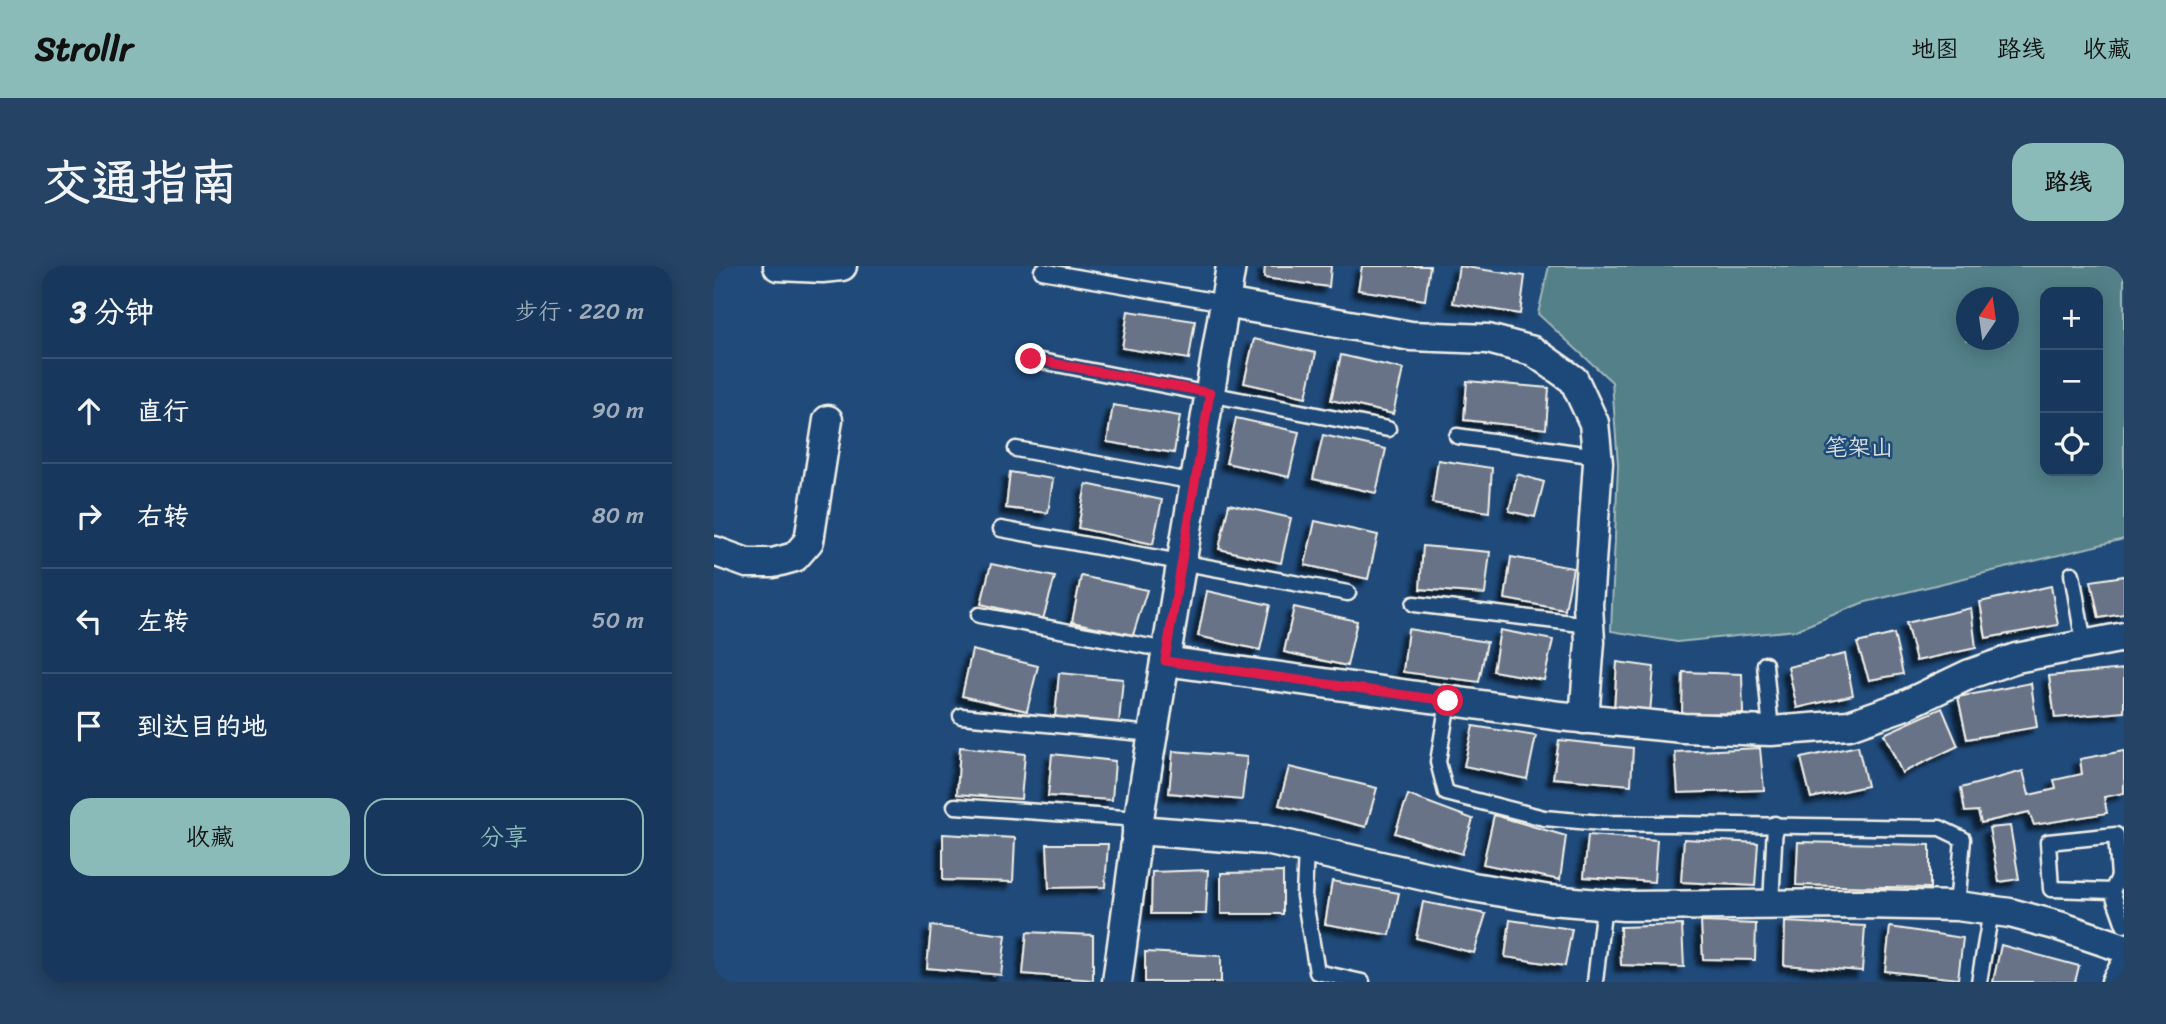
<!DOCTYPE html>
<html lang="zh">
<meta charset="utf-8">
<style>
:root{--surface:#17385c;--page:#244365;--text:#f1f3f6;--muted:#9eacbb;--line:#365272;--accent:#8bbbb9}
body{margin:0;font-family:Sriracha,"LXGW WenKai TC",sans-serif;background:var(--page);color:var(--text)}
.controls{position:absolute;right:21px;top:21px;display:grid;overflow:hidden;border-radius:14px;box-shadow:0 4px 18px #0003}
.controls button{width:63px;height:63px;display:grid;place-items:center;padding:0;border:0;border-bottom:2px solid var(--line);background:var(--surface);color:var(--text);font:35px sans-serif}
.compass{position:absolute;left:1242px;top:21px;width:63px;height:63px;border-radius:50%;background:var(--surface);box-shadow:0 4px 18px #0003;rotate:13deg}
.stop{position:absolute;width:21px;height:21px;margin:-16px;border:5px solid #e11d48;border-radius:50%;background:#fff}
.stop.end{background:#e11d48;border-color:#fff;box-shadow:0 2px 7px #0008}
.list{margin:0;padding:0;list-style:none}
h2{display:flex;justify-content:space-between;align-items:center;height:91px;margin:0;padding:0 28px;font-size:30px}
h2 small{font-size:23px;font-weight:400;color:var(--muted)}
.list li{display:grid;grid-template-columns:46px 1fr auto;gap:21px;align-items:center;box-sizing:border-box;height:105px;padding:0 28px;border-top:2px solid var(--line)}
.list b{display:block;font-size:26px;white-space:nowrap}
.list em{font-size:23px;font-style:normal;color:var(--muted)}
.actions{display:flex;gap:14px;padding:21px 28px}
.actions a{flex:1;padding:16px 0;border:2px solid var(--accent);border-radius:21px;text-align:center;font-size:24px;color:var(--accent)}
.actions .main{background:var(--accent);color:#111}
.icon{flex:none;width:38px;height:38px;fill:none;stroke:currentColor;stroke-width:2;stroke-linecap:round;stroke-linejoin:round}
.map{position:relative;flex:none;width:1410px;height:716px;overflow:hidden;border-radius:21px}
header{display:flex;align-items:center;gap:42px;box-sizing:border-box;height:98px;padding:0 35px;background:var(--accent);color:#111}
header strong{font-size:33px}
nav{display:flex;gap:38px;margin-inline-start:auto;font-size:24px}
.intro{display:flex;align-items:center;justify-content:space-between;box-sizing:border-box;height:168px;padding:0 42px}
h1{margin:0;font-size:49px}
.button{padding:18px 32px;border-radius:21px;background:var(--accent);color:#111;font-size:24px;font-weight:700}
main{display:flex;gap:42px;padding:0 42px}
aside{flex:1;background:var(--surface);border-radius:21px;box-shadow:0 4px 18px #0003}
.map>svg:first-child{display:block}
.green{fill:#528089;stroke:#a3b8b8;stroke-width:2;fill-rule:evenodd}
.building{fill:#687387;stroke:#f4f1e8;stroke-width:2;filter:url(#shadow)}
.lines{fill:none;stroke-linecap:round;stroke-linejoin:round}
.service-casing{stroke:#f4f1e8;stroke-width:19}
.minor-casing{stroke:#f4f1e8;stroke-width:33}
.service{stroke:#1f4a7a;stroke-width:14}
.minor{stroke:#1f4a7a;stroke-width:28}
.route{stroke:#e11d48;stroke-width:9}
.labels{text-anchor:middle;stroke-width:5;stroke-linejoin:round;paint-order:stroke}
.park-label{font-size:23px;fill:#dce0da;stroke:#1f4a7a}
</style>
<header>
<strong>Strollr</strong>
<nav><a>地图</a><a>路线</a><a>收藏</a></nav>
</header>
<div class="intro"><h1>交通指南</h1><a class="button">路线</a></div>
<main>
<aside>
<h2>3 分钟<small>步行 · 220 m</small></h2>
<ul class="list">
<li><svg class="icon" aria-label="ahead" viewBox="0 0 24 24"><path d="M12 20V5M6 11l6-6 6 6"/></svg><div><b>直行</b></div><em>90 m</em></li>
<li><svg class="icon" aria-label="right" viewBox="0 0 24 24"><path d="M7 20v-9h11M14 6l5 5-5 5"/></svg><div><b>右转</b></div><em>80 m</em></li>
<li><svg class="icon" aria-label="left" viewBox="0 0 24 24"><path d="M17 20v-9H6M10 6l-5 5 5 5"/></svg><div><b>左转</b></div><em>50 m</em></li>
<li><svg class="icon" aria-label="arrive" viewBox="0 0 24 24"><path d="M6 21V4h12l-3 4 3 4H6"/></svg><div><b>到达目的地</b></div></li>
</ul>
<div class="actions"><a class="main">收藏</a><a>分享</a></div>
</aside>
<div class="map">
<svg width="1410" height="716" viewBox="0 0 1410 716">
<defs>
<filter id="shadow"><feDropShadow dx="-6" dy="6" stdDeviation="2" flood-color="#0009"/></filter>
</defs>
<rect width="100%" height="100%" fill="#1f4a7a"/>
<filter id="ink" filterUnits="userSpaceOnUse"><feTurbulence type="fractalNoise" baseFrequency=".0143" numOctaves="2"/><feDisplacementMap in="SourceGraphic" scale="14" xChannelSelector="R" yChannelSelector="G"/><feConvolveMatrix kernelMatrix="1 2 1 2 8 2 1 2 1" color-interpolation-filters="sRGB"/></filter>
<g filter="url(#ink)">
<path class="green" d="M835,0H1410V273L1148,337L1082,364L963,376L897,365L904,199L898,116L824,48ZM1331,26H1384V205H1331ZM1252,32H1294V74H1252Z"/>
<g class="building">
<path d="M551,0H617L615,21L550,12Z"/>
<path d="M648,0H716L711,34L644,24Z"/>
<path d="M745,0L811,10L806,48L739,37Z"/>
<path d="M414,45L481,55L475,93L408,82Z"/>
<path d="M540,73L602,87L592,131L530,117Z"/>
<path d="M627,89L689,103L679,148L617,134Z"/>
<path d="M753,115L835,122L832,163L750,154Z"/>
<path d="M399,139L466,150L460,187L393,176Z"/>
<path d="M522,152L585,166L575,211L512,197Z"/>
<path d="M609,169L672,183L662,227L599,213Z"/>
<path d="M724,194L778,202L775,246L718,237Z"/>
<path d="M296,206L339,213L334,247L292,242Z"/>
<path d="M803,208L830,216L821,251L795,245Z"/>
<path d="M372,218L448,234L439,278L364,262Z"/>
<path d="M515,238L577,252L567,297L505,283Z"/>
<path d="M601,255L664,269L654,313L591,299Z"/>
<path d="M709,280L776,286L771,328L706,323Z"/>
<path d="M797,291L859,302L851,344L791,333Z"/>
<path d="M277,298L341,311L329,353L267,338Z"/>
<path d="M367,310L433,324L419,369L358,356Z"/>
<path d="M1410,310V348L1385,352L1377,315Z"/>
<path d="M1337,320L1344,359L1272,372L1266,336Z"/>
<path d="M493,325L556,339L546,384L484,370Z"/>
<path d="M580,341L643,355L633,400L570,386Z"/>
<path d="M1257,342L1262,382L1202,395L1192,357Z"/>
<path d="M694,363L773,376L765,416L689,406Z"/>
<path d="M786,364L839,374L830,414L779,405Z"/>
<path d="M1180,368L1189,408L1155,414L1143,377Z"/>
<path d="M258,384L324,400L313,445L248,430Z"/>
<path d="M1131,388L1139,429L1083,442L1074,401Z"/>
<path d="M903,396L940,401L936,447L900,444Z"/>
<path d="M1410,403V446L1341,452L1335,410Z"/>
<path d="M969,406L1028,408L1029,447L968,448Z"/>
<path d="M345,407L409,413L405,457L341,451Z"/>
<path d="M1317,417L1323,461L1253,473L1244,431Z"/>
<path d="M1228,442L1244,480L1188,507L1170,468Z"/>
<path d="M759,460L822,470L813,513L750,500Z"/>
<path d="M845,474L919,482L917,519L839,512Z"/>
<path d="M1144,480L1153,520L1097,532L1087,492Z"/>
<path d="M246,481L311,488L307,533L243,528Z"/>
<path d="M1046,482L1050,524L964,527L961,486Z"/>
<path d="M459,485L533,491L528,534L455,527Z"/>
<path d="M1410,485V527L1390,531L1393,547L1320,559L1315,546L1267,557L1264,545L1251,546L1247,522L1309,505L1315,529L1342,523L1340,514L1368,508L1366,493Z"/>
<path d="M338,488L401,495L398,534L334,530Z"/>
<path d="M575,501L663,522L652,561L565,539Z"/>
<path d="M694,529L759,553L748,588L681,567Z"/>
<path d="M780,549L852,570L846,614L769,598Z"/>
<path d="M1296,560L1305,613L1285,616L1275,562Z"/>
<path d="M229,568L301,572L299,616L229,614Z"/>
<path d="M874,569L943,574L940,616L870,611Z"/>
<path d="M970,573L1044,577L1041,620L967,616Z"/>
<path d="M1084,576L1216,579V622L1082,619Z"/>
<path d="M333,578H394L391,621L335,622Z"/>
<path d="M494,604L492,648H437L438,606Z"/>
<path d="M569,606V648H507V607Z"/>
<path d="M618,615L685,627L676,669L611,658Z"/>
<path d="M709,636L772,648L760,687L702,672Z"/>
<path d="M796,654L858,663L851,700L791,691Z"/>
<path d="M987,656L1042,658L1041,694L989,693Z"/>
<path d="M1071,656L1151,660L1148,705L1070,699Z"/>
<path d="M968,659L970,701L907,699L906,661Z"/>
<path d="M217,660L292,669L287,709L213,702Z"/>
<path d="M1176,661L1249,672L1244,713L1171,705Z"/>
<path d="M313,666L379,669V714L309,708Z"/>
<path d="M1287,679L1365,700L1361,716H1279Z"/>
<path d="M431,686L507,690V716H431Z"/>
</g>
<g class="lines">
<defs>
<g id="service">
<path d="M328,5L511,37"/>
<path d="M317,93L674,163"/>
<path d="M743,170L883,190"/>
<path d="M302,183L481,216"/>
<path d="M287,263L634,327"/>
<path d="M1358,308L1370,378"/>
<path d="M700,338L875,359"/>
<path d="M265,349L453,384"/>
<path d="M1051,398L1057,465"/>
<path d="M734,435L724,496L732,527L830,552L888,557L1226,562L1249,573L1243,640"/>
<path d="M247,450L439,468"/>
<path d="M241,540L425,553"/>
<path d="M592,583L590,630L603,706L648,716"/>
<path d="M1398,625L1337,623L1334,576L1402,569L1405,611L1398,625L1410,659"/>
<path d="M1057,639L1061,558"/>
<path d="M881,716L890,638"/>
<path d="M1265,716L1277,645"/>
</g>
<g id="minor">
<path d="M64,0L108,2L128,0"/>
<path d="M511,37L697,70L774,73L819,85L860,114L880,157L884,197L874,339L876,376L870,453"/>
<path d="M0,285L33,297H59L81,291L95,275L114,154"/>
<path d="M451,395L846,450L969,462L1057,465L1135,459L1189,440L1256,408L1302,392L1410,371"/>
<path d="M423,564L552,574L759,621L836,634L910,640L1147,638L1243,640L1296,647L1345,660L1410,682"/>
<path d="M403,716L427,539L517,0"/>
<path d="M1402,716L1410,702"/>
</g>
</defs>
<use href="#service" class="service-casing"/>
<use href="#minor" class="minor-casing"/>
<use href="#service" class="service"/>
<use href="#minor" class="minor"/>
</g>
</g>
<g class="lines" filter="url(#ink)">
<path class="route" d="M317,93L496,127L451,395L734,435"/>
</g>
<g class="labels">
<g class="park-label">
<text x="1145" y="189">笔架山</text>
</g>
</g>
</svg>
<div class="controls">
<button>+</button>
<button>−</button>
<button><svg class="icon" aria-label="locate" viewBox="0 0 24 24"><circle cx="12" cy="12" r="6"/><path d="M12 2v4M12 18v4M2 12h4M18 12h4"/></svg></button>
</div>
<svg class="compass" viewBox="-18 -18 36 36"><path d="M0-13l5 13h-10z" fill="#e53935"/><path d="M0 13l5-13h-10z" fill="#9eacbb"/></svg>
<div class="stop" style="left:734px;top:435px"></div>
<div class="stop end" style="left:317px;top:93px"></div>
</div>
</main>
